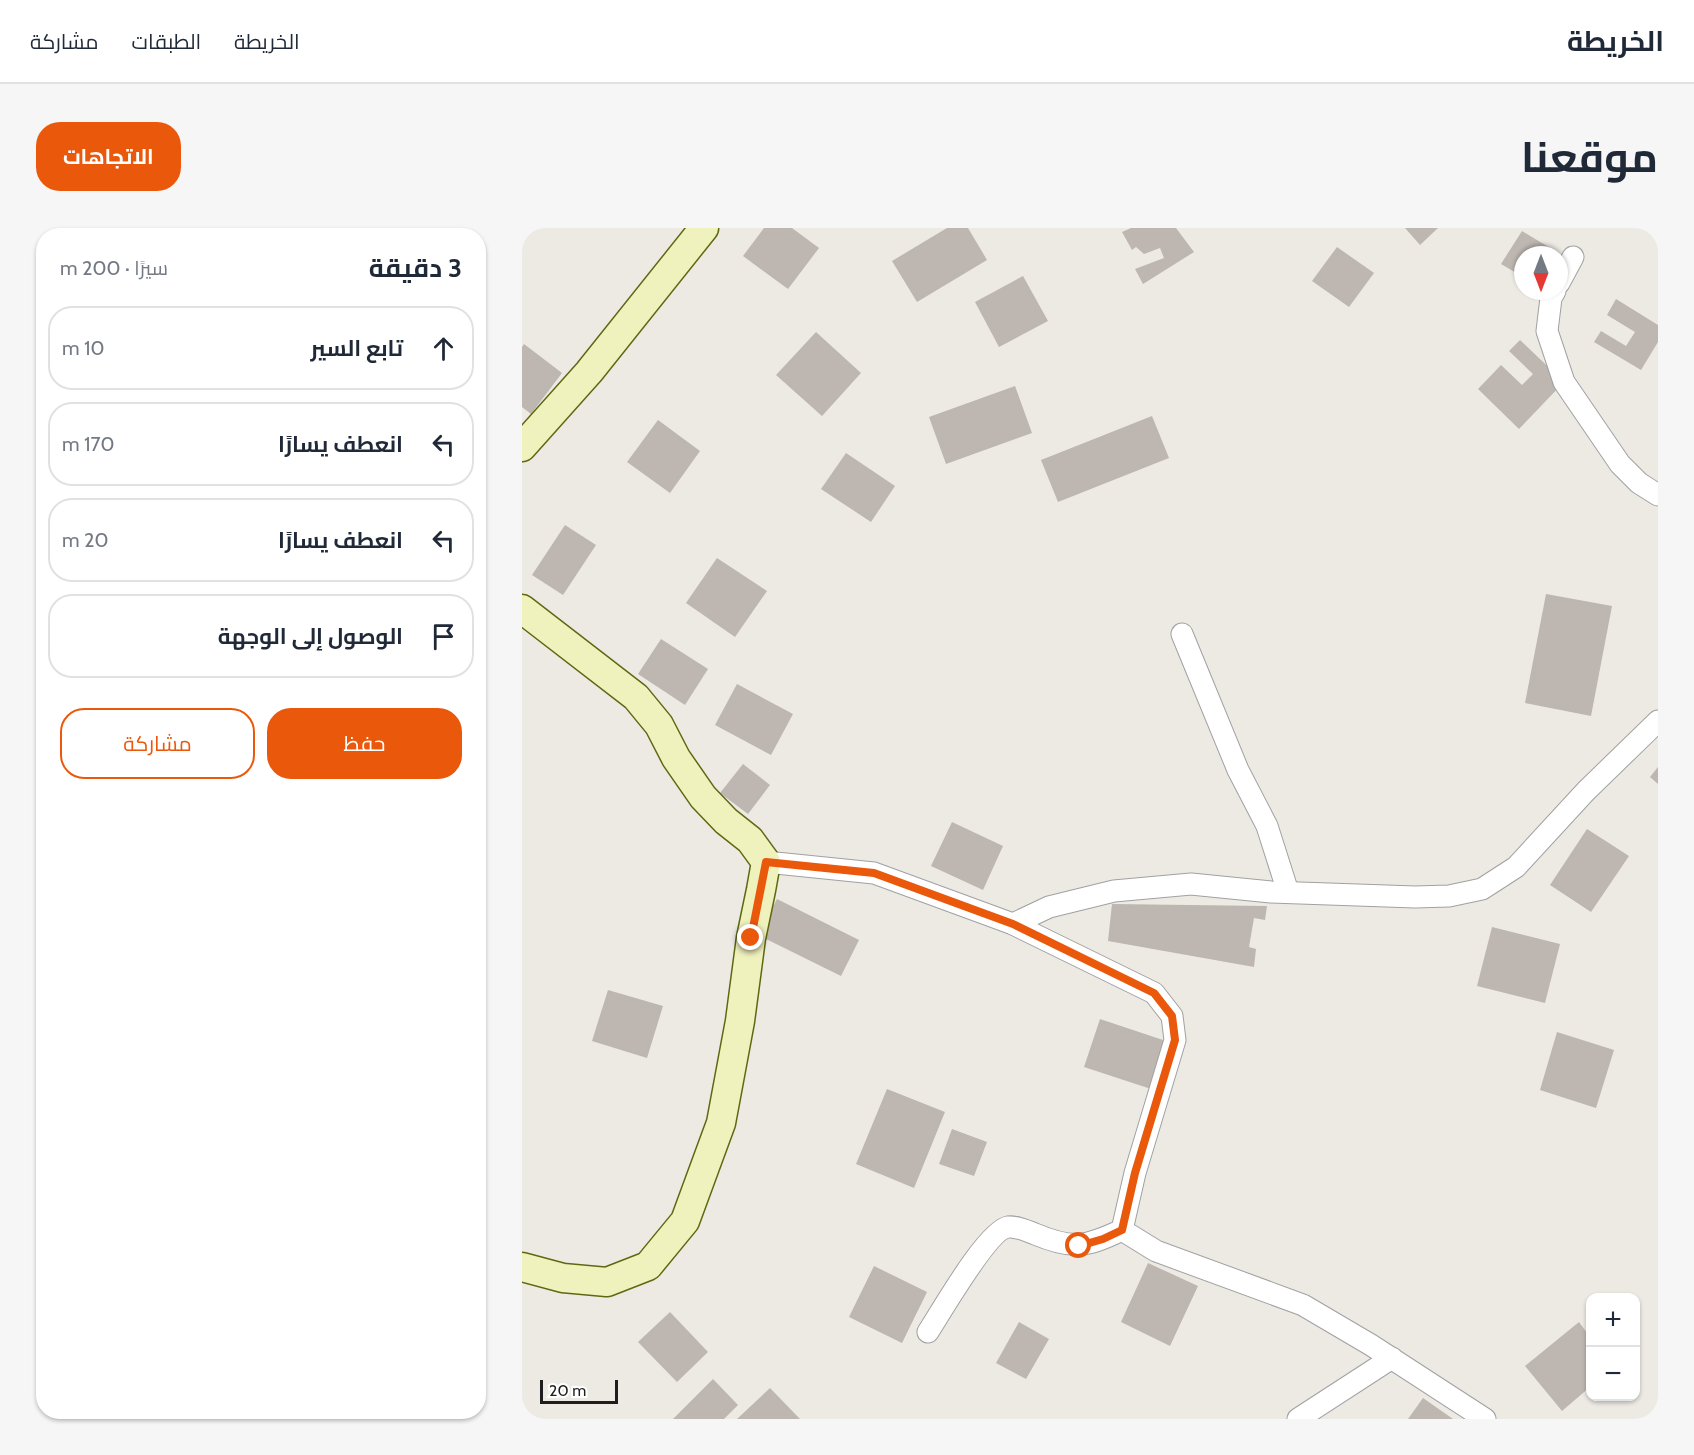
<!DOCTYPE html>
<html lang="ar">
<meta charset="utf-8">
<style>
:root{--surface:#fff;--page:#f6f6f7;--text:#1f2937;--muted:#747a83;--line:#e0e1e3;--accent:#ea580c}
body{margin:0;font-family:Cabin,Cairo,sans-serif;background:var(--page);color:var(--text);direction:rtl}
.controls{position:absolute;right:18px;bottom:18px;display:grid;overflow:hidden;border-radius:12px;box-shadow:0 2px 4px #0004}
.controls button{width:54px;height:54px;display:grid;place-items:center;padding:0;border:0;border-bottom:2px solid var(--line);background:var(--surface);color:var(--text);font:30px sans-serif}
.compass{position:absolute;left:992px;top:18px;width:54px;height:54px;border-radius:50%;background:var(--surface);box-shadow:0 2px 4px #0004;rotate:180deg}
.scale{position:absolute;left:18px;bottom:15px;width:78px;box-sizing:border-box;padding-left:6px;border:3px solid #1d1d1d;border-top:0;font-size:16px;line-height:21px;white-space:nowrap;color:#1d1d1d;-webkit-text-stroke:4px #fff;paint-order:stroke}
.stop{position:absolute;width:18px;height:18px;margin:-14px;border:4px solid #ea580c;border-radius:50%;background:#fff}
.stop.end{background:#ea580c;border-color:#fff;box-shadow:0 2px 6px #0008}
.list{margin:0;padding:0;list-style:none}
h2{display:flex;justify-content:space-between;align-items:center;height:78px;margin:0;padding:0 24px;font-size:26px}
h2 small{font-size:20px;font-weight:400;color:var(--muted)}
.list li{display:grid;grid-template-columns:39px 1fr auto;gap:18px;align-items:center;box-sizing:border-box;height:84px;margin:0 12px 12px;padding:0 12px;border:2px solid var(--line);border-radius:24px}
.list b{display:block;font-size:22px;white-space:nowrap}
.list em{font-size:20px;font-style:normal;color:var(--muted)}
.actions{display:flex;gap:12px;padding:18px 24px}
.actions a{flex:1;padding:14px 0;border:2px solid var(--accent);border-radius:24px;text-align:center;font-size:21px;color:var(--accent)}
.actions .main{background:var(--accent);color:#fff}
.icon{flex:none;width:33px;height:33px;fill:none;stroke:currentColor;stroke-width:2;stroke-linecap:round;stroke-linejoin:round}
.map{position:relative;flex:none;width:1136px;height:1191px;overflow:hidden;direction:ltr;border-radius:24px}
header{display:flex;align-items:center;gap:36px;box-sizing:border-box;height:84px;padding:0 30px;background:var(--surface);border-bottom:2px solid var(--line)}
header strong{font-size:28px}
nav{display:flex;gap:33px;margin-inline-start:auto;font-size:21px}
.intro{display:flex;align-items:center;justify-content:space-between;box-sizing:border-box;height:144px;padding:0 36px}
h1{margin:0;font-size:42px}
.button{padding:15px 27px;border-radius:24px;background:var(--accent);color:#fff;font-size:21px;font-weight:700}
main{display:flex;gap:36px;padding:0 36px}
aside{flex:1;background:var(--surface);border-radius:24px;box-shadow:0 2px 4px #0004}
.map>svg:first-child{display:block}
.building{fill:#bdb6b1}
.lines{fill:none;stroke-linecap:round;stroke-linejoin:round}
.street-casing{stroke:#a1a1a1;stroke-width:23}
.secondary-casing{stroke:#5f6811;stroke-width:31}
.street{stroke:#fff;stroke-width:21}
.secondary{stroke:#f0f2be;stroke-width:28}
.route{stroke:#ea580c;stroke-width:8}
</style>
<header>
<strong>الخريطة</strong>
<nav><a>الخريطة</a><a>الطبقات</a><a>مشاركة</a></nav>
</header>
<div class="intro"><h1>موقعنا</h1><a class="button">الاتجاهات</a></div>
<main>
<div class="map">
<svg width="1136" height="1191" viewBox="0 0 1136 1191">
<rect width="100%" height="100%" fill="#edeae4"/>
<g class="building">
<path d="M242,0H270L297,20L266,61L221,28Z"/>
<path d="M425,0H446L465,32L395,74L370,33Z"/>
<path d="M609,0H654L672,24L621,56L613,41L642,30L638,20L622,26L614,19L610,22L600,4Z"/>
<path d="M883,0H916L898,17Z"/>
<path d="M1000,3L1035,24L1033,27H1001V49L979,36Z"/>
<path d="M815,19L852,45L827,79L790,53Z"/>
<path d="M501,48L526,93L477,119L453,74Z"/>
<path d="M1094,71L1136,97V114L1119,142L1072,114L1079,103L1104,118L1113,104L1085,87Z"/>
<path d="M294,104L339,145L300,188L254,147Z"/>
<path d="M998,112L1042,154L997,201L956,161L979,137L1000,157L1011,146L987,123Z"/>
<path d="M2,116L40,145L9,186L0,179V119Z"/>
<path d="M493,158L510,205L424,236L407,189Z"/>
<path d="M630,188L647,230L536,274L519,232Z"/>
<path d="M136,192L178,223L148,265L105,234Z"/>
<path d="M324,225L373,258L349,294L299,261Z"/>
<path d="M43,297L74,317L41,367L10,347Z"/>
<path d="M195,330L245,363L213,409L164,375Z"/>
<path d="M1024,366L1090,378L1069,488L1003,475Z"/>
<path d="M139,411L186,441L163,477L116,446Z"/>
<path d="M215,456L271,486L249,527L193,497Z"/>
<path d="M221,536L248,557L226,586L198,565Z"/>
<path d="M1136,539V556L1128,549Z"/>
<path d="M430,594L481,618L461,662L409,638Z"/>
<path d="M1065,601L1107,628L1069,684L1028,657Z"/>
<path d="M255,671L337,712L319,748L236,707Z"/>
<path d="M590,676L745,678L743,692L732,690L727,719L734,721L732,739L586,713Z"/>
<path d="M970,699L1038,716L1023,775L955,758Z"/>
<path d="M86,762L141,778L125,830L70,813Z"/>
<path d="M578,791L644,813L629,861L562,839Z"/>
<path d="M1035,804L1092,822L1074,880L1018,862Z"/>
<path d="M365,861L423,884L392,960L334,936Z"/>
<path d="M430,901L465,914L452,948L417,936Z"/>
<path d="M626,1035L676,1058L648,1118L599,1094Z"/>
<path d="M352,1038L405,1064L380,1115L327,1089Z"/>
<path d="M148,1084L186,1124L155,1154L116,1114Z"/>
<path d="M497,1094L527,1111L504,1151L474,1135Z"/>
<path d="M1057,1094L1068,1109V1159L1040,1183L1003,1138Z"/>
<path d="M191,1151L216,1177L202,1191H151Z"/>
<path d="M248,1160L278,1191H215Z"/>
<path d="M901,1170L931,1191H886Z"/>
</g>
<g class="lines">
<defs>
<g id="street">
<path d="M1037,55L1051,29"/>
<path d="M1033,63L1029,70L1025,103L1042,154L1098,236L1117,255L1136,267"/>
<path d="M660,406L716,542L745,598L766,664"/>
<path d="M244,634L352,645L491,696L527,679L592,663L669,656L749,664L893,669L927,668L960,661L994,639L1064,563L1136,493"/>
<path d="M491,696L632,765L650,788L653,812L613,945L600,1002L634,1023L781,1077L849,1117L963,1191"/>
<path d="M406,1104C419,1084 466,1002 486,999C495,998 505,1003 513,1006C551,1022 564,1019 600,1002"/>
<path d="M776,1191L870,1130"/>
</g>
<g id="secondary">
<path d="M0,219L67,144L182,0"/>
<path d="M0,381L114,469L137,497L154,530L181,569L204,593L228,612L244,634L239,662L229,710L218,793L199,895L163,993L126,1038L85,1054L41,1050L0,1039"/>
</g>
</defs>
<use href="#street" class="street-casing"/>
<use href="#secondary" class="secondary-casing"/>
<use href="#street" class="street"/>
<use href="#secondary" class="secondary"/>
</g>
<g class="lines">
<path class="route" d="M229,710L244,634L352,645L491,696L632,765L650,788L653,812L613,945L600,1002L581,1011L557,1018"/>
</g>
</svg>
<div class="controls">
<button>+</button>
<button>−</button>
</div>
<svg class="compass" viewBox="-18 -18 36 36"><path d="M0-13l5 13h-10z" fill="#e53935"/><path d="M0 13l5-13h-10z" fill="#747a83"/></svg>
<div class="scale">20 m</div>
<div class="stop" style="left:557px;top:1018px"></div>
<div class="stop end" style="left:229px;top:710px"></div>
</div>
<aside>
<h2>3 دقيقة<small>سيرًا · 200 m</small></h2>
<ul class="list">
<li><svg class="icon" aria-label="ahead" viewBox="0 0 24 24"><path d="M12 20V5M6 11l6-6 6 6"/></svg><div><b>تابع السير</b></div><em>10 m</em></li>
<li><svg class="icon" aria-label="left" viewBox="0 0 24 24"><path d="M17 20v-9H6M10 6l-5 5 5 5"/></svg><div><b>انعطف يسارًا</b></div><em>170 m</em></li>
<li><svg class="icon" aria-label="left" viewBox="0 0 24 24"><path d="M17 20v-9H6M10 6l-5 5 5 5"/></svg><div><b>انعطف يسارًا</b></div><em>20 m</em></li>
<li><svg class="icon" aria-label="arrive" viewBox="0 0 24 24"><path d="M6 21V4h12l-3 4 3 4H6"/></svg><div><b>الوصول إلى الوجهة</b></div></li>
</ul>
<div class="actions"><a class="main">حفظ</a><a>مشاركة</a></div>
</aside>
</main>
